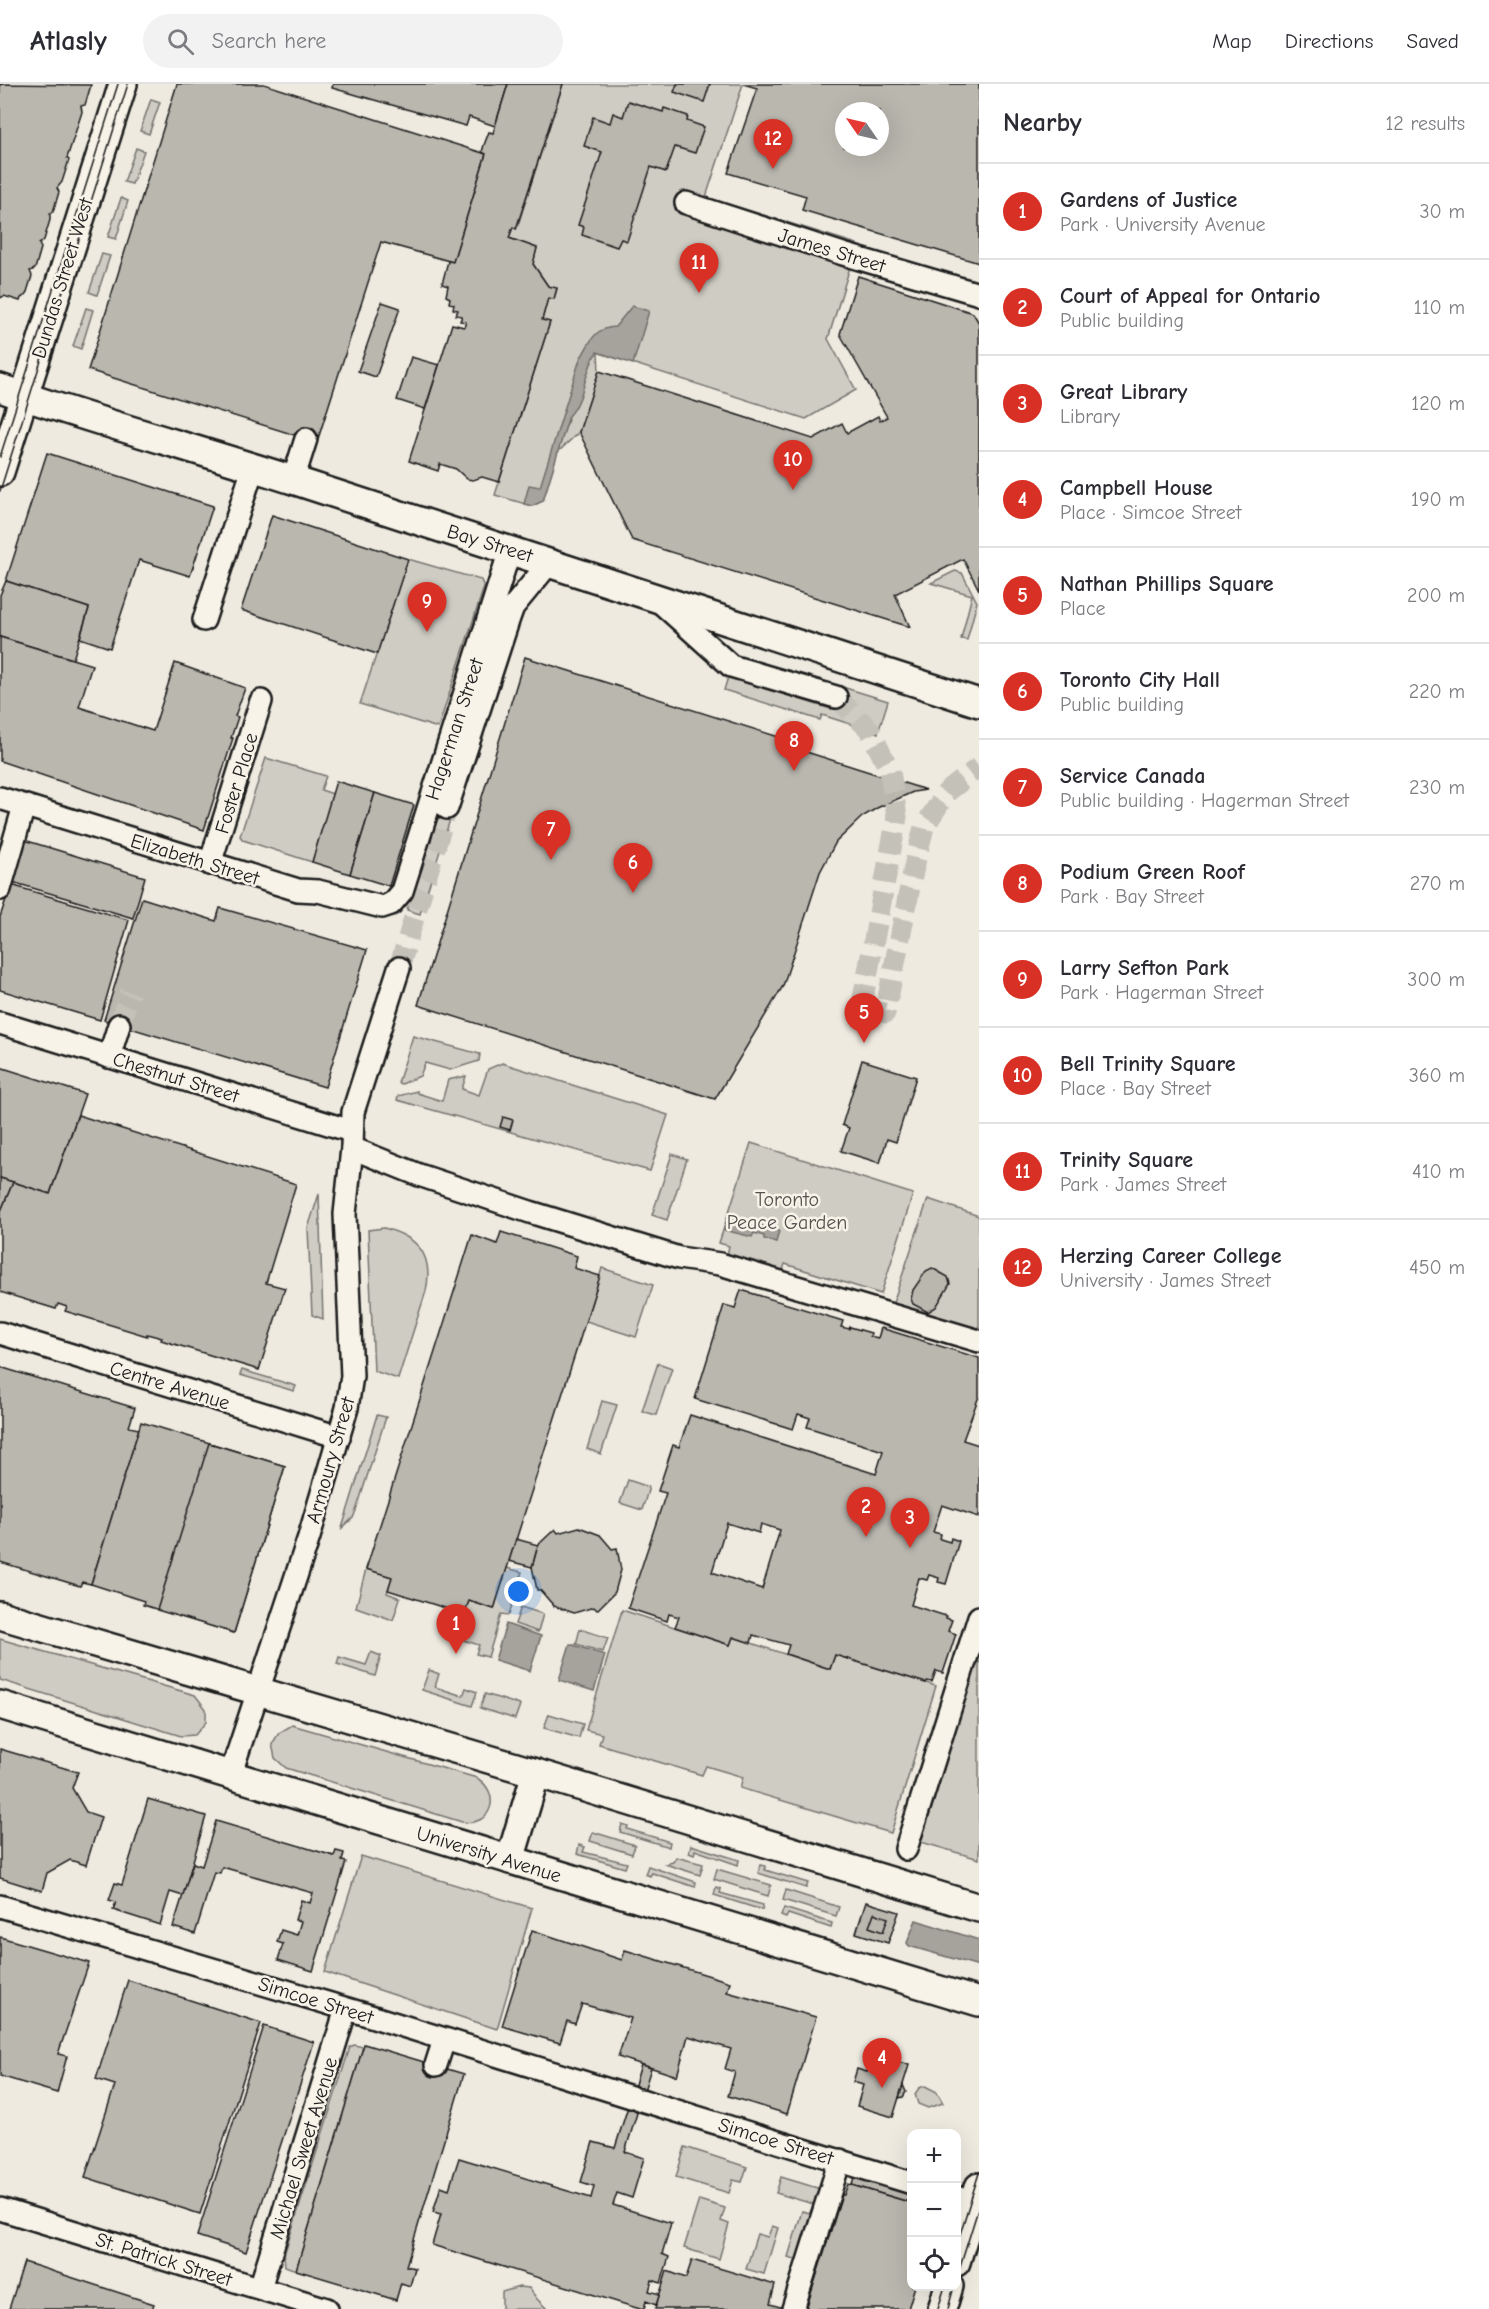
<!DOCTYPE html>
<meta charset="utf-8">
<style>
:root{--surface:#fff;--page:#f2f2f3;--text:#2b2b33;--muted:#7c7c81;--line:#e1e1e2;--accent:#d93025}
body{margin:0;font-family:"Comic Neue",sans-serif;background:var(--page);color:var(--text)}
.controls{position:absolute;right:18px;bottom:18px;display:grid;overflow:hidden;border-radius:12px;box-shadow:0 6px 24px #0002}
.controls button{width:54px;height:54px;display:grid;place-items:center;padding:0;border:0;border-bottom:2px solid var(--line);background:var(--surface);color:var(--text);font:30px sans-serif}
.compass{position:absolute;left:835px;top:18px;width:54px;height:54px;border-radius:50%;background:var(--surface);box-shadow:0 6px 24px #0002;rotate:304deg}
.you{position:absolute;left:519px;top:1508px;width:21px;height:21px;margin:-15px;border:4px solid #fff;border-radius:50%;background:#1a73e8;box-shadow:0 0 0 9px #1a73e833}
.badge{display:grid;place-items:center;width:39px;height:39px;border-radius:50%;background:var(--accent);color:#fff;font-size:20px;font-weight:700}
.pin{position:absolute;translate:-50% -50px;filter:drop-shadow(0 2px 3px #0008)}
.pin::after{content:'';position:absolute;top:32px;width:21px;height:18px;background:inherit;clip-path:polygon(0 0,100% 0,50% 100%)}
.list{margin:0;padding:0;list-style:none}
h2{display:flex;justify-content:space-between;align-items:center;height:78px;margin:0;padding:0 24px;font-size:26px}
h2 small{font-size:20px;font-weight:400;color:var(--muted)}
.list li{display:grid;grid-template-columns:39px 1fr auto;gap:18px;align-items:center;box-sizing:border-box;height:96px;padding:0 24px;border-top:2px solid var(--line)}
.list b{display:block;font-size:22px;white-space:nowrap}
.list p{margin:0;font-size:20px;white-space:nowrap;color:var(--muted)}
.list em{font-size:20px;font-style:normal;color:var(--muted)}
.icon{flex:none;width:33px;height:33px;fill:none;stroke:currentColor;stroke-width:2;stroke-linecap:round;stroke-linejoin:round}
.map{position:relative;flex:none;width:979px;height:2225px;overflow:hidden}
header{display:flex;align-items:center;gap:36px;box-sizing:border-box;height:84px;padding:0 30px;background:var(--surface);border-bottom:2px solid var(--line)}
header strong{font-size:28px}
nav{display:flex;gap:33px;margin-inline-start:auto;font-size:21px}
.search{width:420px;height:54px;background:var(--page);display:flex;align-items:center;gap:15px;box-sizing:border-box;padding:0 21px;border-radius:33px;color:var(--muted);font-size:22px}
main{display:flex}
aside{flex:1;background:var(--surface)}
.map>svg:first-child{display:block}
.green{fill:#cfccc3;stroke:#767470;stroke-width:1.5}
.water{fill:#a6a39d;stroke:#6f6d69;stroke-width:1.5}
.building{fill:#bab7af;stroke:#1c1c1c;stroke-width:1.5;fill-rule:evenodd}
.lines{fill:none;stroke-linecap:round;stroke-linejoin:round}
.minor-tunnel{stroke:#c4c1b9;stroke-width:21;stroke-dasharray:21 10;stroke-linecap:butt}
.minor-casing{stroke:#1c1c1c;stroke-width:26}
.major-casing{stroke:#1c1c1c;stroke-width:32}
.minor{stroke:#f7f3e8;stroke-width:21}
.major{stroke:#f7f3e8;stroke-width:27}
.tram{stroke:#1c1c1c;stroke-width:1.5}
.labels{text-anchor:middle;stroke-width:5;stroke-linejoin:round;paint-order:stroke}
.street-label{font-size:20px;fill:#1c1c1c;stroke:#f7f3e8}
.park-label{font-size:20px;fill:#52514e;stroke:#f7f3e8}
</style>
<header>
<strong>Atlasly</strong>
<div class="search"><svg class="icon" aria-label="search" viewBox="0 0 24 24"><circle cx="10" cy="10" r="6"/><path d="M15 15l6 6"/></svg>Search here</div>
<nav><a>Map</a><a>Directions</a><a>Saved</a></nav>
</header>
<main>
<div class="map">
<svg width="979" height="2225" viewBox="0 0 979 2225">
<rect width="100%" height="100%" fill="#eeeae0"/>
<filter id="ink" filterUnits="userSpaceOnUse"><feTurbulence type="fractalNoise" baseFrequency=".0167" numOctaves="2"/><feDisplacementMap in="SourceGraphic" scale="12" xChannelSelector="R" yChannelSelector="G"/><feConvolveMatrix kernelMatrix="1 2 1 2 8 2 1 2 1" color-interpolation-filters="sRGB"/></filter>
<g filter="url(#ink)">
<g class="green">
<path d="M563,0H743L706,113L857,160L828,255L856,306L806,335L598,268L599,287L579,348L557,369L543,417L532,422L495,411L550,238L542,236L548,214L554,215L557,205L548,202L533,180L537,164L509,154L513,143L517,144Z"/>
<path d="M151,15L160,18L149,50L140,47Z"/>
<path d="M136,64L144,67L132,100L124,98Z"/>
<path d="M121,114L128,117L116,155L108,153Z"/>
<path d="M102,170L110,172L97,211L89,208Z"/>
<path d="M86,224L93,226L81,265L73,262Z"/>
<path d="M408,475L481,496L484,503L438,644L360,620Z"/>
<path d="M955,487L962,489L977,518L967,556L961,555L972,511L931,499Z"/>
<path d="M728,593L831,625L839,602L888,617L878,649L822,631L820,636L724,606Z"/>
<path d="M266,674L326,692L321,706L333,710L312,778L243,756L240,752Z"/>
<path d="M440,722L453,726L420,830L407,826Z"/>
<path d="M413,952L480,970L479,977L450,986L425,979L420,992L402,1000L398,999Z"/>
<path d="M502,979L668,1031L650,1087L397,1016L398,1012L417,1007V1009L442,1017L448,996L466,992L462,1005L479,1011L488,985Z"/>
<path d="M751,1059L913,1110L881,1210L785,1180L782,1189L727,1171L729,1162L719,1159Z"/>
<path d="M672,1070L687,1075L667,1136L652,1131Z"/>
<path d="M319,1110L323,1235L312,1231L308,1144Z"/>
<path d="M928,1115L979,1132V1247L892,1222Z"/>
<path d="M384,1144C417,1153 434,1170 426,1207L398,1295L374,1287L368,1146Z"/>
<path d="M602,1184L653,1201L636,1253L586,1237Z"/>
<path d="M658,1279L672,1284L656,1331L642,1327Z"/>
<path d="M242,1286L296,1302L294,1307L240,1291Z"/>
<path d="M602,1317L617,1321L601,1370L587,1365Z"/>
<path d="M377,1331L386,1333L357,1424L353,1434L342,1444Z"/>
<path d="M628,1396L649,1403L642,1426L620,1419Z"/>
<path d="M507,1484L522,1488L509,1531L501,1530L488,1573L476,1570L479,1561L441,1549L447,1529L463,1533L469,1517L494,1525Z"/>
<path d="M366,1485L392,1493L387,1509L400,1514L393,1536L356,1523Z"/>
<path d="M521,1523L543,1530L538,1548L515,1540Z"/>
<path d="M622,1526L730,1561L733,1553L830,1585L835,1571L936,1602L891,1749L740,1704L743,1693L706,1682L702,1691L599,1660L602,1650L586,1646Z"/>
<path d="M580,1545L608,1554L603,1568L576,1560Z"/>
<path d="M0,1555L195,1611L206,1625V1638L195,1651L181,1652L0,1596Z"/>
<path d="M371,1568L381,1572L375,1592L337,1580L339,1573L366,1581Z"/>
<path d="M979,1571V1775L921,1758Z"/>
<path d="M429,1586L439,1590L435,1603L463,1612L466,1604L477,1608L472,1622L422,1606Z"/>
<path d="M485,1610L520,1621L515,1635L480,1624Z"/>
<path d="M549,1630L583,1640L579,1654L544,1644Z"/>
<path d="M292,1641L477,1694C502,1710 492,1743 462,1738L286,1684L275,1674L272,1660L279,1649Z"/>
<path d="M622,1740L628,1742L627,1745L670,1758L669,1763L620,1748Z"/>
<path d="M593,1748L635,1761L632,1770L590,1757Z"/>
<path d="M579,1761L585,1763L583,1768L627,1779L625,1784L577,1770Z"/>
<path d="M691,1761L739,1776L738,1781L695,1766L694,1771L689,1769Z"/>
<path d="M361,1772L532,1824L497,1945L325,1888Z"/>
<path d="M676,1773L703,1780L700,1791L665,1780L673,1778Z"/>
<path d="M760,1781L765,1782V1786L808,1799L806,1804L758,1789Z"/>
<path d="M648,1782L696,1798L695,1803L652,1789L650,1792L645,1790Z"/>
<path d="M717,1785L771,1801L768,1812L714,1795Z"/>
<path d="M716,1803L721,1805L720,1809L763,1821L762,1826L714,1811Z"/>
<path d="M786,1806L839,1823L836,1832L783,1816Z"/>
<path d="M784,1824L832,1839L831,1844L788,1830L786,1834L781,1832Z"/>
<path d="M354,1961L363,1963L296,2186L285,2182L284,2171L350,1963Z"/>
<path d="M925,2002L937,2008L943,2019L928,2024L918,2020L915,2010L919,2004Z"/>
<path d="M685,2063L747,2083L742,2098L733,2096L729,2109L676,2093Z"/>
<path d="M781,2093L824,2106L802,2177L788,2173L802,2127L810,2129L813,2120L776,2109Z"/>
<path d="M699,2116L725,2124L721,2137L729,2140L719,2175L684,2164Z"/>
<path d="M772,2142L778,2144L764,2190L746,2185L757,2150L768,2153Z"/>
<path d="M519,2203L529,2204L537,2215L547,2225H502V2208Z"/>
</g>
<g class="water">
<path d="M632,222L649,227L633,280L597,268C584,287 585,315 569,332L543,417L532,422L524,420L529,401L540,403L580,275C591,258 592,245 615,243Z"/>
<path d="M728,1131L779,1147L776,1158L764,1155V1152L754,1149L752,1153L724,1146Z"/>
<path d="M506,1540L541,1552L530,1587L495,1576Z"/>
<path d="M570,1560L605,1571L594,1607L559,1596Z"/>
<path d="M916,1836L979,1856V1882L909,1862L907,1859Z"/>
</g>
<g class="building">
<path d="M0,0L91,1L85,21L81,22L82,28L67,74L69,76L62,98L57,104L59,108L53,128L50,129V136L44,156L39,160L41,164L35,185L30,187L32,192L26,211L21,214L20,217L4,212L0,214Z"/>
<path d="M177,0H264L486,70L453,178L381,158L317,358L88,286Z"/>
<path d="M333,0H508L495,42L469,33L466,42L332,4Z"/>
<path d="M508,0H563L516,145L513,143L509,154L537,164L533,180L548,202L557,204L554,215L548,214L542,236L550,238L499,398L482,393L473,396L467,395L456,385L440,380L438,387L409,377L452,240L464,243L466,238L460,237L462,232L456,231L458,226L453,225L454,220L449,219L450,214L446,212L448,202L442,200L448,177L453,178L486,70L482,68L484,61L489,48L493,49Z"/>
<path d="M677,0H710L704,18L674,8Z"/>
<path d="M743,0H979V179L802,126L806,112L728,89L757,4ZM844,27H880V63H844Z"/>
<path d="M628,17L663,28L664,24L688,32L687,37L704,43L695,69L675,63L666,88L651,83L627,157L621,155L617,163L582,151L584,143L578,141L602,68L584,62L593,33L610,39L613,29L623,33Z"/>
<path d="M858,192L973,229L979,239V506L963,475L895,510L910,543L632,456L579,348L599,287L813,355L842,339L847,349L878,332L880,337L887,333L840,250Z"/>
<path d="M382,218L400,224L376,293L358,287Z"/>
<path d="M411,273L439,281L425,325L397,316Z"/>
<path d="M47,369L213,422L190,492L139,476L110,564L80,554L89,524L6,497Z"/>
<path d="M272,431L408,475L377,570L241,526Z"/>
<path d="M6,497L89,524L73,575L0,553V511Z"/>
<path d="M0,553L92,581L79,623L153,647L175,579L245,604L235,632L238,633L231,654H233L204,746L0,677Z"/>
<path d="M525,573L801,660L800,666L926,706L913,708L877,724L862,733L836,758L820,788L783,902L715,1015L418,921Z"/>
<path d="M336,697L375,709L350,790L312,778Z"/>
<path d="M375,709L414,721L389,802L350,790Z"/>
<path d="M21,755L145,793L133,834L9,797Z"/>
<path d="M11,801L129,836L100,936L0,906V833Z"/>
<path d="M142,814L216,837L220,824L367,866L325,1003L104,936Z"/>
<path d="M862,976L916,993L896,1058L887,1055L880,1079L841,1067L849,1044L842,1041Z"/>
<path d="M0,983L85,1010L50,1110L0,1094Z"/>
<path d="M78,1031L296,1100L266,1199L285,1204L259,1286L161,1256L162,1254L147,1250V1252L65,1227L67,1223L58,1220L56,1225L0,1208V1129L13,1098L50,1110Z"/>
<path d="M503,1033L513,1036L510,1046L500,1043Z"/>
<path d="M0,1094L13,1098L0,1129Z"/>
<path d="M501,1148L577,1172L574,1184L600,1192L494,1525L469,1517L464,1530L388,1506L392,1493L366,1485L472,1151L497,1160Z"/>
<path d="M932,1184L948,1193L950,1200L936,1223L928,1228L913,1220L911,1215L913,1206L926,1187Z"/>
<path d="M741,1206L843,1237L841,1243L849,1245L850,1243L871,1249L870,1252L878,1254L881,1244L979,1274V1312L963,1356L979,1361V1433L942,1421L933,1448L941,1450L940,1455L950,1458L951,1454L959,1457L946,1500L938,1498L939,1494L929,1491L927,1496L919,1494L911,1521L946,1532V1534L952,1536L948,1547L956,1550L943,1589L936,1587L932,1598L927,1597L926,1599L835,1571L830,1585L786,1570L789,1561L753,1551L751,1559L733,1553L730,1561L675,1543L679,1533L669,1530L667,1537L628,1524L666,1409L658,1407L673,1361L679,1363L690,1331L876,1390L883,1367L807,1343L810,1334L798,1330L793,1345L695,1315L724,1221L735,1224ZM727,1439L759,1449L761,1440L780,1446L762,1505L712,1488Z"/>
<path d="M0,1283L135,1324L129,1343L139,1345L91,1500L82,1498L80,1502L0,1478Z"/>
<path d="M141,1338L285,1382L234,1549L143,1521L144,1517L91,1500Z"/>
<path d="M209,1359L285,1382L234,1549L157,1526Z"/>
<path d="M579,1443L600,1451L612,1465L617,1464L621,1486L615,1508L597,1526L594,1523L574,1529L554,1522L540,1506H537L532,1483L538,1461L555,1445L558,1449Z"/>
<path d="M516,1455L538,1461L532,1483L509,1477Z"/>
<path d="M0,1665L78,1688L72,1704L86,1728L101,1733L86,1781L70,1776L47,1789L42,1807L0,1794Z"/>
<path d="M148,1715L206,1732L183,1812L170,1808L160,1841L113,1826L116,1818L109,1816L115,1799L122,1801Z"/>
<path d="M216,1737L334,1772L336,1767L344,1769L342,1777L346,1778L313,1887L278,1876L283,1860L277,1858L281,1846L297,1851L301,1837L295,1836L301,1816L310,1819L313,1809L222,1783L220,1789L214,1788L195,1850L173,1843L193,1779L202,1782Z"/>
<path d="M866,1818L899,1828L888,1859L856,1849Z"/>
<path d="M874,1829L888,1834L883,1848L869,1843Z"/>
<path d="M532,1846L622,1876L625,1866L730,1898L727,1908L816,1933L787,2030L728,2012L735,1988L725,1985L731,1965L688,1952L677,1992L618,1973L631,1934L582,1920L575,1940L567,1937L560,1959L502,1942Z"/>
<path d="M0,1853L89,1879L58,1970L67,1972L57,2009L0,1992Z"/>
<path d="M128,1896L261,1939L200,2130L85,2093L115,2001L96,1995Z"/>
<path d="M264,1942L314,1958L246,2168L197,2152Z"/>
<path d="M364,1960L464,1990L406,2182L415,2184L410,2202L401,2199L396,2216L296,2186Z"/>
<path d="M873,1970L909,1981L893,2033L857,2022L863,2001L853,1998L857,1985L867,1988Z"/>
<path d="M641,1981L651,1984L625,2068L644,2074L632,2114L617,2109L613,2121L671,2139L662,2170L669,2173L661,2199L652,2196L649,2207L660,2210L656,2221L646,2217L644,2225H640L432,2161L441,2130L433,2128L441,2102L449,2105L459,2074L591,2114L594,2102L581,2098L593,2058L615,2064Z"/>
<path d="M903,2001L906,2008L903,2013L899,2014Z"/>
<path d="M861,2071L912,2087V2119L852,2101Z"/>
<path d="M848,2100L912,2119V2202H915L908,2225H806L842,2111H844Z"/>
<path d="M692,2176L775,2201L770,2220L787,2225H655L667,2187L686,2194Z"/>
<path d="M24,2178L154,2220L152,2225H9Z"/>
</g>
<g class="lines">
<g class="minor-tunnel">
<path d="M836,613L869,645L890,687L897,733L861,925L885,929L914,783L924,743L947,708L979,683"/>
<path d="M399,884L447,724"/>
<path d="M119,941L130,908"/>
</g>
<defs>
<g id="minor">
<path d="M686,119L843,170L979,210"/>
<path d="M293,396L306,355"/>
<path d="M660,518L731,582L836,613"/>
<path d="M204,536L253,384"/>
<path d="M0,714L298,806L318,807L382,823L391,820L402,807L510,466"/>
<path d="M447,724L509,534L513,523L550,478"/>
<path d="M210,780L261,617"/>
<path d="M0,805L24,722"/>
<path d="M0,939L351,1047"/>
<path d="M109,973L119,941"/>
<path d="M352,1064L419,1091L530,1128L679,1174L720,1180L979,1257"/>
<path d="M0,1249L339,1353"/>
<path d="M230,1692L309,1453L347,1324L352,1292L345,1130L352,1064L353,1028L399,884"/>
<path d="M906,1765L979,1533"/>
<path d="M0,1822L361,1929L631,2013"/>
<path d="M436,1981L444,1956"/>
<path d="M641,2016L912,2099"/>
<path d="M956,2113L974,2119"/>
<path d="M0,2125L327,2225"/>
<path d="M260,2204L346,1925"/>
<path d="M793,2225L840,2076"/>
</g>
<g id="major">
<path d="M0,304C97,338 197,365 296,397C524,471 751,545 979,619"/>
<path d="M0,388L123,0"/>
<path d="M0,1531L536,1689L979,1824"/>
<path d="M0,1621L979,1918"/>
<path d="M510,1776L536,1689"/>
<path d="M956,2178L979,2103"/>
<path d="M942,2225L949,2202"/>
</g>
</defs>
<use href="#minor" class="minor-casing"/>
<use href="#major" class="major-casing"/>
<use href="#minor" class="minor"/>
<use href="#major" class="major"/>
<g class="tram">
<path d="M0,373L118,0"/>
<path d="M0,407L128,0"/>
<path d="M956,2163L979,2089"/>
<path d="M956,2196L979,2122"/>
<path d="M938,2225L945,2202"/>
<path d="M948,2225L954,2202"/>
</g>
</g>
</g>
<g class="labels">
<g class="street-label">
<text transform="translate(832 166) rotate(17)" y="7">James Street</text>
<text transform="translate(62 194) rotate(-73)" y="7">Dundas Street West</text>
<text transform="translate(490 459) rotate(17)" y="7">Bay Street</text>
<text transform="translate(454 645) rotate(-72)" y="7">Hagerman Street</text>
<text transform="translate(236 699) rotate(-73)" y="7">Foster Place</text>
<text transform="translate(195 775) rotate(17)" y="7">Elizabeth Street</text>
<text transform="translate(176 993) rotate(17)" y="7">Chestnut Street</text>
<text transform="translate(170 1301) rotate(17)" y="7">Centre Avenue</text>
<text transform="translate(330 1376) rotate(-74)" y="7">Armoury Street</text>
<text transform="translate(489 1770) rotate(17)" y="7">University Avenue</text>
<text transform="translate(316 1916) rotate(17)" y="7">Simcoe Street</text>
<text transform="translate(776 2057) rotate(17)" y="7">Simcoe Street</text>
<text transform="translate(303 2064) rotate(-73)" y="7">Michael Sweet Avenue</text>
<text transform="translate(164 2175) rotate(17)" y="7">St. Patrick Street</text>
</g>
<g class="park-label">
<text x="787" y="1122">Toronto<tspan x="787" dy="23">Peace Garden</tspan></text>
</g>
</g>
</svg>
<div class="controls">
<button>+</button>
<button>−</button>
<button><svg class="icon" aria-label="locate" viewBox="0 0 24 24"><circle cx="12" cy="12" r="6"/><path d="M12 2v4M12 18v4M2 12h4M18 12h4"/></svg></button>
</div>
<svg class="compass" viewBox="-18 -18 36 36"><path d="M0-13l5 13h-10z" fill="#e53935"/><path d="M0 13l5-13h-10z" fill="#7c7c81"/></svg>
<div class="you"></div>
<div class="pin badge" style="left:456px;top:1570px">1</div>
<div class="pin badge" style="left:866px;top:1453px">2</div>
<div class="pin badge" style="left:910px;top:1464px">3</div>
<div class="pin badge" style="left:882px;top:2004px">4</div>
<div class="pin badge" style="left:864px;top:959px">5</div>
<div class="pin badge" style="left:633px;top:809px">6</div>
<div class="pin badge" style="left:551px;top:776px">7</div>
<div class="pin badge" style="left:794px;top:687px">8</div>
<div class="pin badge" style="left:427px;top:548px">9</div>
<div class="pin badge" style="left:793px;top:406px">10</div>
<div class="pin badge" style="left:699px;top:209px">11</div>
<div class="pin badge" style="left:773px;top:85px">12</div>
</div>
<aside>
<h2>Nearby<small>12 results</small></h2>
<ul class="list">
<li><span class="badge">1</span><div><b>Gardens of Justice</b><p>Park · University Avenue</p></div><em>30 m</em></li>
<li><span class="badge">2</span><div><b>Court of Appeal for Ontario</b><p>Public building</p></div><em>110 m</em></li>
<li><span class="badge">3</span><div><b>Great Library</b><p>Library</p></div><em>120 m</em></li>
<li><span class="badge">4</span><div><b>Campbell House</b><p>Place · Simcoe Street</p></div><em>190 m</em></li>
<li><span class="badge">5</span><div><b>Nathan Phillips Square</b><p>Place</p></div><em>200 m</em></li>
<li><span class="badge">6</span><div><b>Toronto City Hall</b><p>Public building</p></div><em>220 m</em></li>
<li><span class="badge">7</span><div><b>Service Canada</b><p>Public building · Hagerman Street</p></div><em>230 m</em></li>
<li><span class="badge">8</span><div><b>Podium Green Roof</b><p>Park · Bay Street</p></div><em>270 m</em></li>
<li><span class="badge">9</span><div><b>Larry Sefton Park</b><p>Park · Hagerman Street</p></div><em>300 m</em></li>
<li><span class="badge">10</span><div><b>Bell Trinity Square</b><p>Place · Bay Street</p></div><em>360 m</em></li>
<li><span class="badge">11</span><div><b>Trinity Square</b><p>Park · James Street</p></div><em>410 m</em></li>
<li><span class="badge">12</span><div><b>Herzing Career College</b><p>University · James Street</p></div><em>450 m</em></li>
</ul>
</aside>
</main>
